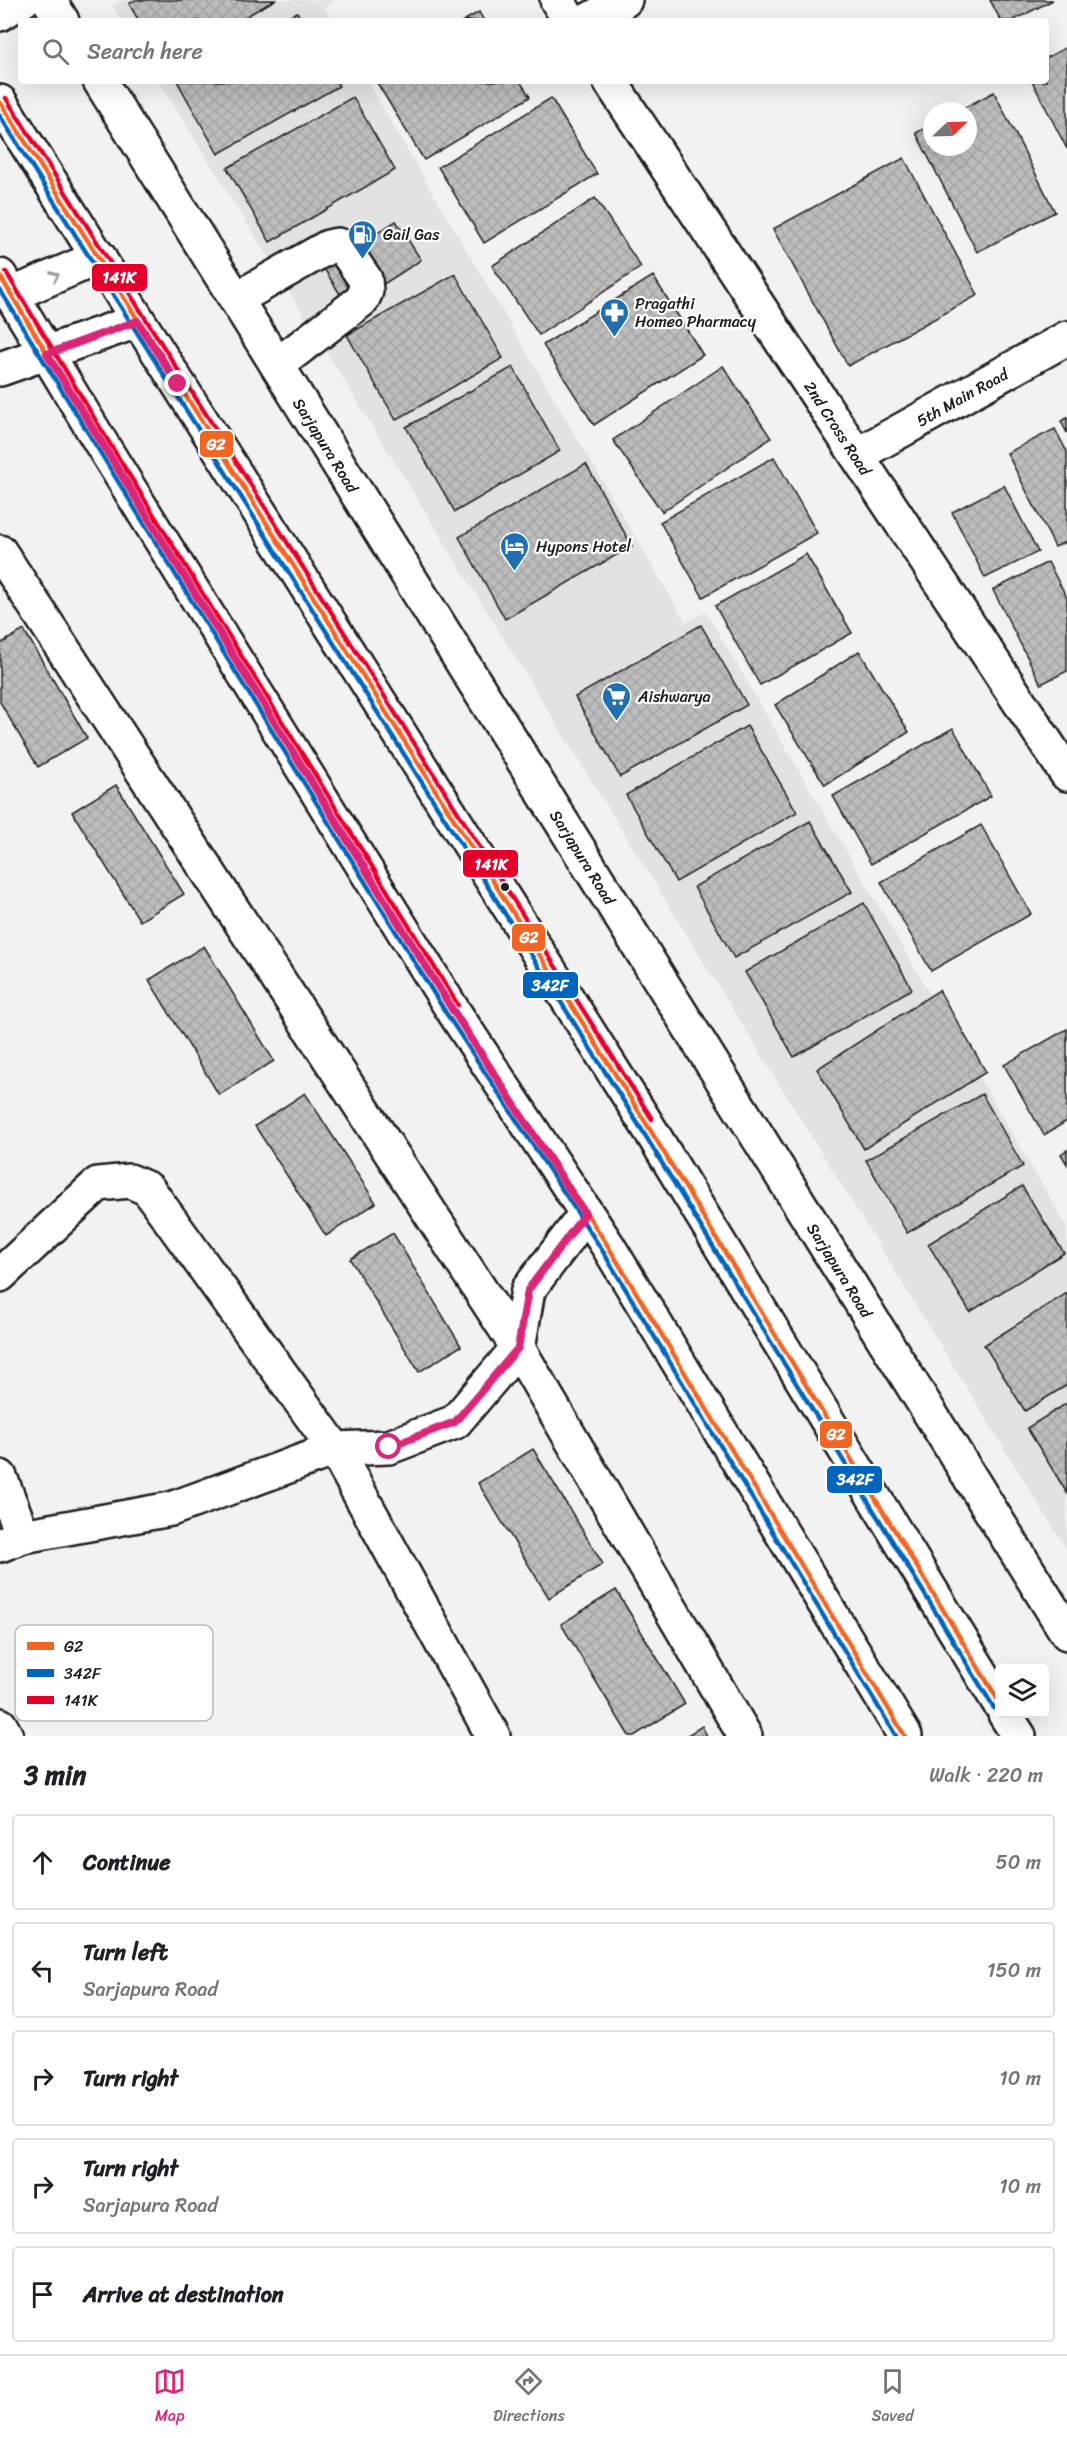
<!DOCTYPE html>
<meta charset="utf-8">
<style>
:root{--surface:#fff;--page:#f6f6f6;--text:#202124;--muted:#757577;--line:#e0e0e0;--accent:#db2777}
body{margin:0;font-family:Sriracha,sans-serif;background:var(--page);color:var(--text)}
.controls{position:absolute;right:18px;bottom:18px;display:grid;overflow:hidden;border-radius:6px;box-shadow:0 6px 24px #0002}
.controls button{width:54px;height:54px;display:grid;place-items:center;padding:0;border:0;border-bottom:2px solid var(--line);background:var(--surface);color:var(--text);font:30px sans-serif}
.compass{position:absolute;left:923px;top:102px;width:54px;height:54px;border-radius:50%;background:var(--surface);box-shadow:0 6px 24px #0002;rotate:67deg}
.stop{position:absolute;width:18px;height:18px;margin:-14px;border:4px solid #db2777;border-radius:50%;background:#fff}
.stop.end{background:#db2777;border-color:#fff;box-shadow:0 2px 6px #0008}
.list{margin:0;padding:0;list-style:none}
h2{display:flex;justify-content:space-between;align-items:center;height:78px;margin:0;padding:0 24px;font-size:26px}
h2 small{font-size:20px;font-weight:400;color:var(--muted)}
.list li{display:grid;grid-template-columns:39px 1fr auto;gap:18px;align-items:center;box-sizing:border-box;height:96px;margin:0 12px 12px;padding:0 12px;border:2px solid var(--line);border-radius:6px}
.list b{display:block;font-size:22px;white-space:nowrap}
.list p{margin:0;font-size:20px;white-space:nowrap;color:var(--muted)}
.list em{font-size:20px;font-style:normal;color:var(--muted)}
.icon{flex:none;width:33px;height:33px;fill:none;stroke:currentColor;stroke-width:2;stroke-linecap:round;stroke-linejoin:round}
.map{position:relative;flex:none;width:1067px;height:1736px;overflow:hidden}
.search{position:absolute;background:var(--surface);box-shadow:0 6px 24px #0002;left:18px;right:18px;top:18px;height:66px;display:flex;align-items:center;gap:15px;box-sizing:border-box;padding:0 21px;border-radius:6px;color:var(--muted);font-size:22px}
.sheet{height:618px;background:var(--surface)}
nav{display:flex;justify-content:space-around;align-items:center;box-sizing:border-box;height:84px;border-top:2px solid var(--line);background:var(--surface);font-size:16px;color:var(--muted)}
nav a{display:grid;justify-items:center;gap:3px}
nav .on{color:var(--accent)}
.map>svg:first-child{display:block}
.built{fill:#e2e2e2}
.building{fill:url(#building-cross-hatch);stroke:#1c1c1c;stroke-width:1.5}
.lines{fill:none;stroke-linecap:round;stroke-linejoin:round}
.minor-casing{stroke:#1c1c1c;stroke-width:38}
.major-casing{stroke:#1c1c1c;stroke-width:38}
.minor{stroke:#fff;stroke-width:33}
.major{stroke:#fff;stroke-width:33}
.bus-1-casing{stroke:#fff;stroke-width:9}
.bus-2-casing{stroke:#fff;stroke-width:9}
.bus-3-casing{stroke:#fff;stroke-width:9}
.bus-1{stroke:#f26522;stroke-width:4.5}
.bus-2{stroke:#0065bd;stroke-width:4.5}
.bus-3{stroke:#e4002b;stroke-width:4.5}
.oneway{stroke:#999}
.route{stroke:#db2777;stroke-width:8}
.bus-dot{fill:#1c1c1c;stroke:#fff;stroke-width:2}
.labels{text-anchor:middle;stroke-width:4.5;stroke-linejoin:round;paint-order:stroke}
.poi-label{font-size:16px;fill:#1c1c1c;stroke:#fff;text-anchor:start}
.street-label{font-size:16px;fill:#1c1c1c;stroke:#fff}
.key{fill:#fff;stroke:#bbb;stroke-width:1.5}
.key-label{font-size:16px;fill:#1c1c1c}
.line-badge{stroke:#fff;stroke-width:2}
.badge-label{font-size:16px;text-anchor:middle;font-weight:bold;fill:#fff}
</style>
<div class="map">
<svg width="1067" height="1736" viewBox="0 0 1067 1736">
<defs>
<pattern id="building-cross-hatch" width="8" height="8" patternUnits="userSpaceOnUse" patternTransform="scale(1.5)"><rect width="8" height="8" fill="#bdbdbd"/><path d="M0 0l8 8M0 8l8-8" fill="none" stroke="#a2a2a2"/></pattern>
</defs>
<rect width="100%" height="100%" fill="#f2f2f2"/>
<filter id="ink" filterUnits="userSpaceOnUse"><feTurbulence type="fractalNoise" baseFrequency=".0167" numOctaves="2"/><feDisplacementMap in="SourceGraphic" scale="12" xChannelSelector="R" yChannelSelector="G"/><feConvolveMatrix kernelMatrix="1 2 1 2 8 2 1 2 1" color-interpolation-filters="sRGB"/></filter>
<g filter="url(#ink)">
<g class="built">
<path d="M122,0H335L324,7L332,21H122L112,6Z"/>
<path d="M159,81H367L686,623L706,612L1067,1227V1550Z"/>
</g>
<g class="building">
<path d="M135,0H275L238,21H139L129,4Z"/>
<path d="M990,0H1053L1012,21H1001Z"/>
<path d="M297,12L302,21H282Z"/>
<path d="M479,12L484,21H463Z"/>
<path d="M1067,47V149L1032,81H1046V58Z"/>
<path d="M177,81H336L339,86L218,154Z"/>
<path d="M376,81H520L530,97L424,160Z"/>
<path d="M994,92L1055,212L977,252L916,133L932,124V147H968V111H958Z"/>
<path d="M353,97L395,170L270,242L227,168Z"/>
<path d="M551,98L597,174L484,243L438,167Z"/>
<path d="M904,158L978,295L848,366L773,229Z"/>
<path d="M595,198L641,267L539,335L492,266Z"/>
<path d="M396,221L421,260L348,307L323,267Z"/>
<path d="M455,274L503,358L396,420L347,335Z"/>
<path d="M653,276L703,355L594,425L543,345Z"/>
<path d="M723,366L771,438L662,512L613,440Z"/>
<path d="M513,367L560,451L455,512L406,427Z"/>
<path d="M1067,418V433L1061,421Z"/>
<path d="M1055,429L1067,452V541L1055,547L1007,453Z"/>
<path d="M774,457L817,533L703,597L660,522Z"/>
<path d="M586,464L632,546L505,619L459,537Z"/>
<path d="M1004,485L1038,552L985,578L952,512Z"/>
<path d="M806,554L852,633L760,685L715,606Z"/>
<path d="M1048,562L1067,598V671L1041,684L993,590Z"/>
<path d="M701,625L747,705L620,777L575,697Z"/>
<path d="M24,630L87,738L38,767L0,702V644Z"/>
<path d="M859,651L909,732L825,785L775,705Z"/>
<path d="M747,726L797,812L676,882L626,795Z"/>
<path d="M953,728L991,796L871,864L833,796Z"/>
<path d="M116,785L184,894L140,921L72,812Z"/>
<path d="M810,821L852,892L734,958L694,887Z"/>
<path d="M981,825L1031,914L931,971L881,882Z"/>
<path d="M864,903L912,989L794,1057L745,972Z"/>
<path d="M204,946L274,1061L219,1095L149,980Z"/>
<path d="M939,990L986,1072L864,1149L817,1069Z"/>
<path d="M1067,1029V1121L1044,1135L1004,1065Z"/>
<path d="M305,1093L376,1203L326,1236L255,1126Z"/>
<path d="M982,1094L1023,1166L907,1233L866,1160Z"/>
<path d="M1067,1150V1164L1061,1154Z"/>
<path d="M1022,1186L1064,1253L970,1312L928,1244Z"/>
<path d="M393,1233L461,1346L419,1372L350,1259Z"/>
<path d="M1067,1293V1385L1025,1411L984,1345Z"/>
<path d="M1067,1403V1493L1027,1428Z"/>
<path d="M533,1449L603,1564L549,1598L478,1483Z"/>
<path d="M616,1590L685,1704L634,1736H629L561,1624Z"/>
<path d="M702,1726L707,1736H686Z"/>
</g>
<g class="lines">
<defs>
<g id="minor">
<path d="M49,0L62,21"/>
<path d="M557,0L570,21"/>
<path d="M587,21L625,0"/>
<path d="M100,81L1067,1633"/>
<path d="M610,81L1067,774"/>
<path d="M236,299L328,247L337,245L343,247L365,279L366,291L362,300L277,365"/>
<path d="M0,369L137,321"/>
<path d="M857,455L1067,338"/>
<path d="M0,552L518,1348L745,1736"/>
<path d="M0,1275L98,1184L130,1181L148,1189L335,1449L493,1736"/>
<path d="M0,1477L23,1536"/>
<path d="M0,1545L23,1536L171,1509L335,1449L389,1447L455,1422L518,1348L528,1290L586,1214"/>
<path d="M0,1725L6,1736"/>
</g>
<g id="major">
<path d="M0,14L23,0"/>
<path d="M0,102L646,1123L1000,1704"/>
<path d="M0,276L104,448L452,1009L608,1246L905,1736"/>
<path d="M11,295L99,257"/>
<path d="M1005,1714L1019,1736"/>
</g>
</defs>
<use href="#minor" class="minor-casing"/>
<use href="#major" class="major-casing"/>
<use href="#minor" class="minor"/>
<use href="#major" class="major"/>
<defs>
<g id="bus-1">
<path d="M0,102L646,1123L1000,1703"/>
<path d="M0,276L104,448L452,1009L608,1246L905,1736"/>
</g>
<g id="bus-2">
<path d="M0,116L640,1127L994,1708"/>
<path d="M0,290L446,1013L602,1250L896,1736"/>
</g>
<g id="bus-3">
<path d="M6,98L652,1119"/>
<path d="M6,272L110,444L458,1005"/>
</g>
</defs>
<use href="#bus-1" class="bus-1-casing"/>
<use href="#bus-2" class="bus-2-casing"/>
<use href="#bus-3" class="bus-3-casing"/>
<use href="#bus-1" class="bus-1"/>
<use href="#bus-2" class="bus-2"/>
<use href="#bus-3" class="bus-3"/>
</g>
<defs><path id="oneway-chevron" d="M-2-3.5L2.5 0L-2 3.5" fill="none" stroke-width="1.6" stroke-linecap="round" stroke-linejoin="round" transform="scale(1.5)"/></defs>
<use class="oneway" href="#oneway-chevron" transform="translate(55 276) rotate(-23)"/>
</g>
<g class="lines" filter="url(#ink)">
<path class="route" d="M178,384L137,321L47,354L452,1009L585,1214L528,1290L518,1348L455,1422L389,1447"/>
</g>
<defs>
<symbol id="fuel-pin" viewBox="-11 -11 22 30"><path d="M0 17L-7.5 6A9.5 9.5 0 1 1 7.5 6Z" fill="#1f6fb2" stroke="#fff"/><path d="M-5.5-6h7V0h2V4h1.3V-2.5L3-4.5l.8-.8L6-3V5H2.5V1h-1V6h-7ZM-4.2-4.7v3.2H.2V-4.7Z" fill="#fff"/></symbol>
<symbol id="pharmacy-pin" viewBox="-11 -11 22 30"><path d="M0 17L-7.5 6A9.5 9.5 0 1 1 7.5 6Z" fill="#1f6fb2" stroke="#fff"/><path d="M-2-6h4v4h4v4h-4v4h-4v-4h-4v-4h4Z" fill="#fff"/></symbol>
<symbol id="hotel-pin" viewBox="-11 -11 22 30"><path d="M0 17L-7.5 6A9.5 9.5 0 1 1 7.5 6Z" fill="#1f6fb2" stroke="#fff"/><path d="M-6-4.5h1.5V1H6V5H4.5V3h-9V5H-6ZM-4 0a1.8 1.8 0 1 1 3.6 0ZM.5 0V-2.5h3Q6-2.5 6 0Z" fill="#fff"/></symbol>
<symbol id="supermarket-pin" viewBox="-11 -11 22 30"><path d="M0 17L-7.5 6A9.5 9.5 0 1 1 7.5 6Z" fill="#1f6fb2" stroke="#fff"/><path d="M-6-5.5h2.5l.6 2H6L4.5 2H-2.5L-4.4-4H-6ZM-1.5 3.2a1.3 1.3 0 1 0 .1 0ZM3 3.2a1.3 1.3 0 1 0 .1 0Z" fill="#fff"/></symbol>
</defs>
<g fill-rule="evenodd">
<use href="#fuel-pin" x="346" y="218" width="33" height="45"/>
<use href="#pharmacy-pin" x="598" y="296" width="33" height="45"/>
<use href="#hotel-pin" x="498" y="530" width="33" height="45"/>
<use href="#supermarket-pin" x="600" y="680" width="33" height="45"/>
</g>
<circle class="bus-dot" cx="505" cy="887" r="5"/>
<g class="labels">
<g class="poi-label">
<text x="383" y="240">Gail Gas</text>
<text x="635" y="309">Pragathi<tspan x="635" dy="18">Homeo Pharmacy</tspan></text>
<text x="536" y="552">Hypons Hotel</text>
<text x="638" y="702">Aishwarya</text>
</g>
<g class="street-label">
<text transform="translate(962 397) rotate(-29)" y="6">5th Main Road</text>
<text transform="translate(838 428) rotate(57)" y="6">2nd Cross Road</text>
<text transform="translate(326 445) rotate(58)" y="6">Sarjapura Road</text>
<text transform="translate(583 857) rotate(58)" y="6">Sarjapura Road</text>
<text transform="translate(840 1270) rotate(58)" y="6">Sarjapura Road</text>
</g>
</g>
<rect x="15" y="1625" width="198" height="96" rx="9" class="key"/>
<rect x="27" y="1642" width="27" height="8" fill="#f26522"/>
<rect x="27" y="1669" width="27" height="8" fill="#0065bd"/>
<rect x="27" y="1696" width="27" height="8" fill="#e4002b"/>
<g class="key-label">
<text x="64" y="1652">G2</text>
<text x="64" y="1679">342F</text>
<text x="64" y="1706">141K</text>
</g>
<g class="line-badge">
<rect x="91" y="263" width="57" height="29" rx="6" fill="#e4002b"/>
<rect x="199" y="430" width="35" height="28" rx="6" fill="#f26522"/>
<rect x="462" y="849" width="57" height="29" rx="6" fill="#e4002b"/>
<rect x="511" y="923" width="35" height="29" rx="6" fill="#f26522"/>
<rect x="522" y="971" width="57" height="28" rx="6" fill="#0065bd"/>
<rect x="819" y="1420" width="34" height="29" rx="6" fill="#f26522"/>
<rect x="826" y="1465" width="57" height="29" rx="6" fill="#0065bd"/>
</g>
<g class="badge-label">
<text x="119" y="283">141K</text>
<text x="216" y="450">G2</text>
<text x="491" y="870">141K</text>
<text x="529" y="943">G2</text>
<text x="550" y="991">342F</text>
<text x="836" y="1440">G2</text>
<text x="855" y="1485">342F</text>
</g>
</svg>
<div class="controls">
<button><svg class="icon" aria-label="layers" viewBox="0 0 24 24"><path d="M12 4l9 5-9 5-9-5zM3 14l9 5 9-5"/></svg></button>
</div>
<svg class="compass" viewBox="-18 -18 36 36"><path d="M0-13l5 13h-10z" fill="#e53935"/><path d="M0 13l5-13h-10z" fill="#757577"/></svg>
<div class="stop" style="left:389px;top:1447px"></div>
<div class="stop end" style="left:178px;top:384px"></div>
<div class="search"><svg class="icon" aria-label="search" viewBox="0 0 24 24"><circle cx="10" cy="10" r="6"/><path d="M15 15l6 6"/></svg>Search here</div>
</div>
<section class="sheet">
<h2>3 min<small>Walk · 220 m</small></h2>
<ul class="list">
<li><svg class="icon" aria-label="ahead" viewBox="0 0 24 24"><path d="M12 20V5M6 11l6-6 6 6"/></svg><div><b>Continue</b></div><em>50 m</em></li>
<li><svg class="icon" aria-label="left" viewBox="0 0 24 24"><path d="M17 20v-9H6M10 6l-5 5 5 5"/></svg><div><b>Turn left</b><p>Sarjapura Road</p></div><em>150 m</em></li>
<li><svg class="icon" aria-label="right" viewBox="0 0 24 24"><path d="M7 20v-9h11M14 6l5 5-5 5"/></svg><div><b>Turn right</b></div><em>10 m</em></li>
<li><svg class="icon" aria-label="right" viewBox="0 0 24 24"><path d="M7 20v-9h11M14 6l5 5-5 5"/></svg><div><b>Turn right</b><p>Sarjapura Road</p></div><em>10 m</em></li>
<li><svg class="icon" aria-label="arrive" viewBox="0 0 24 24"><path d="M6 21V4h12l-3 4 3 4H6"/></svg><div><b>Arrive at destination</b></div></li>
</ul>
</section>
<nav>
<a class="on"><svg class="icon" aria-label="map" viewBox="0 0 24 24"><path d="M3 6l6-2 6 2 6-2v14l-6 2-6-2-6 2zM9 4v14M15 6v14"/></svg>Map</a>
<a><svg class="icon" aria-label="directions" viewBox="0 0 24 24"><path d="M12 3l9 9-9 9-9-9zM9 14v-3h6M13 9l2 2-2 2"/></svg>Directions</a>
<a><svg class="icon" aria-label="saved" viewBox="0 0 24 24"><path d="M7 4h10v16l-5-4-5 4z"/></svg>Saved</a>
</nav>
